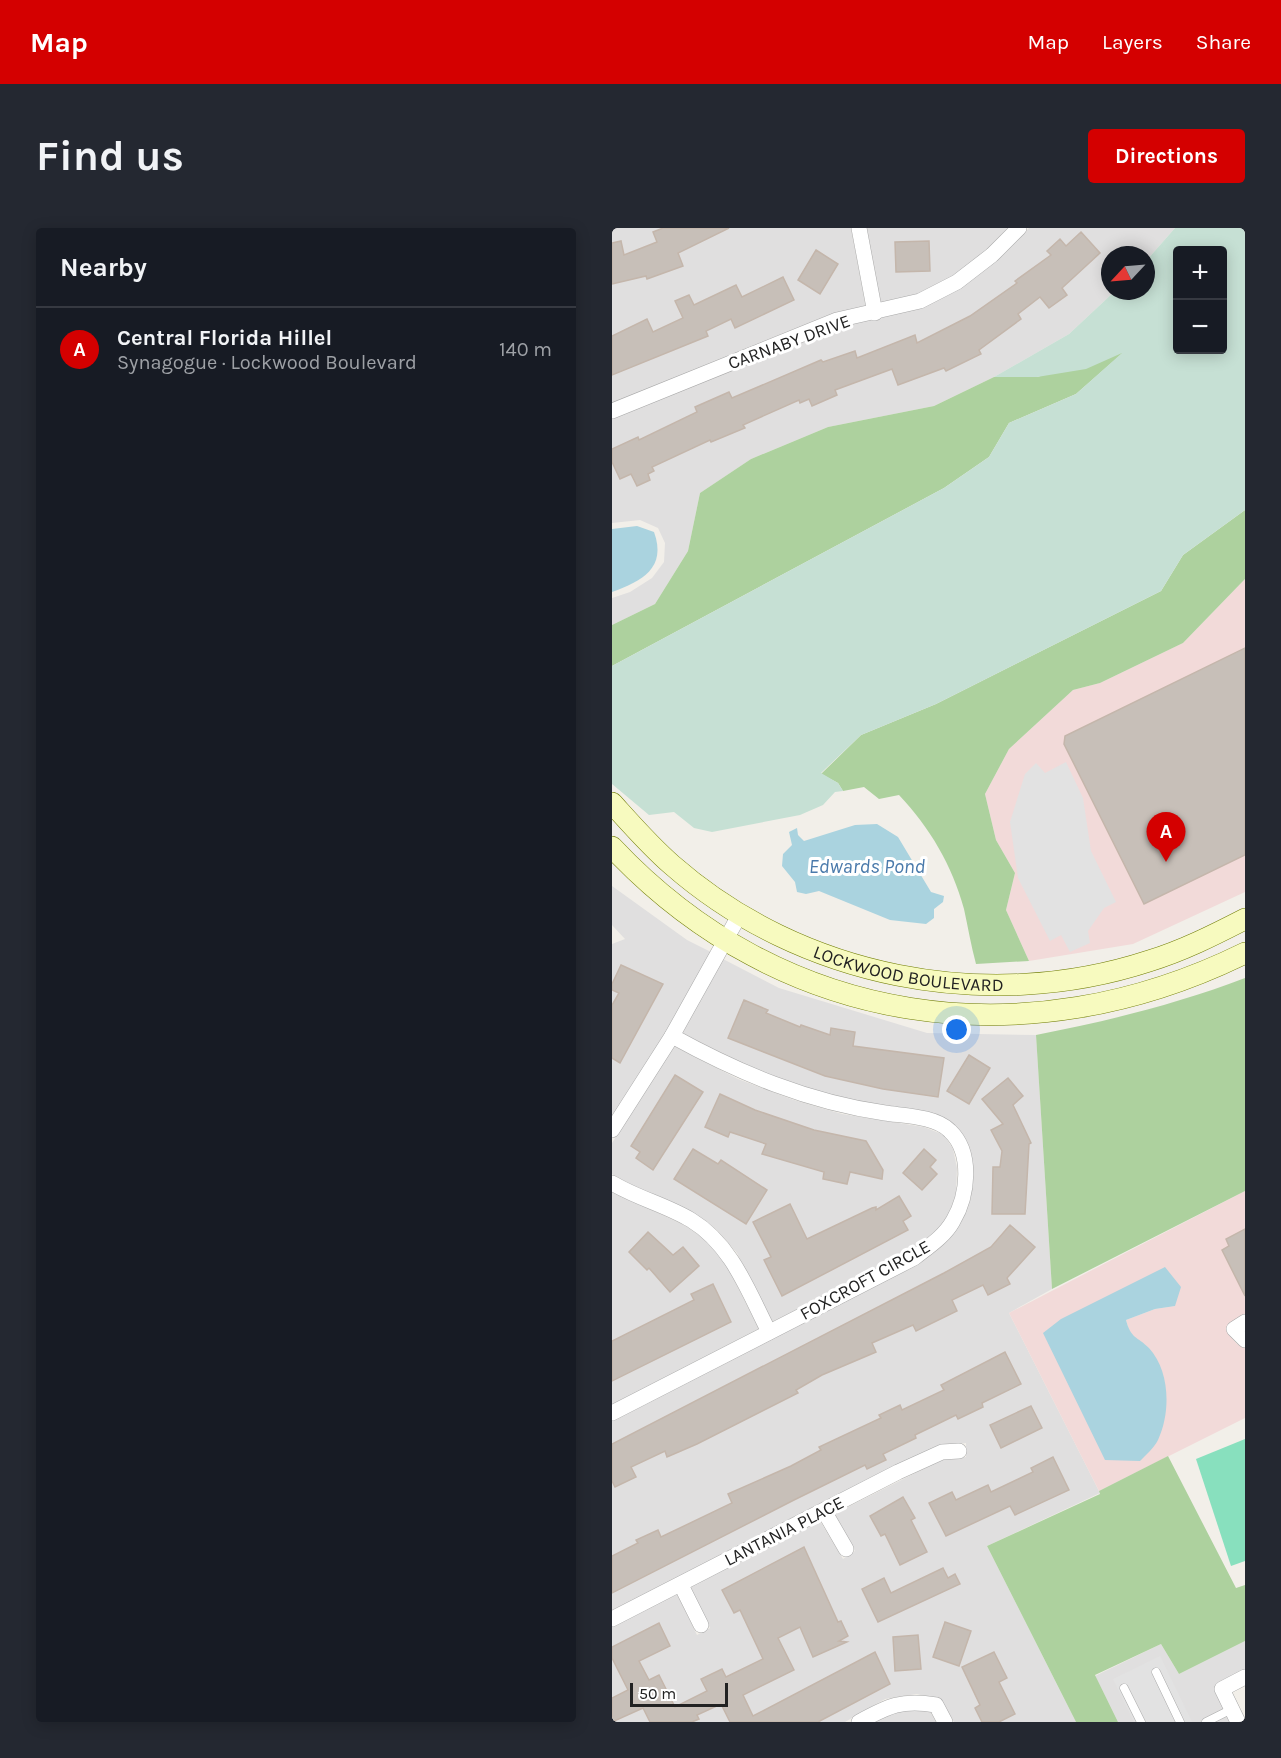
<!DOCTYPE html>
<meta charset="utf-8">
<style>
:root{--surface:#171b24;--page:#242831;--text:#f1f3f6;--muted:#9ea1a6;--line:#363941;--accent:#d40000}
body{margin:0;font-family:Karla,sans-serif;background:var(--page);color:var(--text)}
.controls{position:absolute;right:18px;top:18px;display:grid;overflow:hidden;border-radius:6px;box-shadow:0 3px 15px #0003}
.controls button{width:54px;height:54px;display:grid;place-items:center;padding:0;border:0;border-bottom:2px solid var(--line);background:var(--surface);color:var(--text);font:30px sans-serif}
.compass{position:absolute;left:489px;top:18px;width:54px;height:54px;border-radius:50%;background:var(--surface);box-shadow:0 3px 15px #0003;rotate:244deg}
.scale{position:absolute;left:18px;bottom:15px;width:98px;box-sizing:border-box;padding-left:6px;border:3px solid #222;border-top:0;font-size:16px;line-height:21px;white-space:nowrap;color:#222;-webkit-text-stroke:4px #fff;paint-order:stroke}
.you{position:absolute;left:345px;top:802px;width:21px;height:21px;margin:-15px;border:4px solid #fff;border-radius:50%;background:#1a73e8;box-shadow:0 0 0 9px #1a73e833}
.badge{display:grid;place-items:center;width:39px;height:39px;border-radius:50%;background:var(--accent);color:#fff;font-size:20px;font-weight:700}
.pin{position:absolute;translate:-50% -50px;filter:drop-shadow(0 2px 3px #0008)}
.pin::after{content:'';position:absolute;top:32px;width:21px;height:18px;background:inherit;clip-path:polygon(0 0,100% 0,50% 100%)}
.list{margin:0;padding:0;list-style:none}
h2{display:flex;justify-content:space-between;align-items:center;height:78px;margin:0;padding:0 24px;font-size:26px}
h2 small{font-size:20px;font-weight:400;color:var(--muted)}
.list li{display:grid;grid-template-columns:39px 1fr auto;gap:18px;align-items:center;box-sizing:border-box;height:84px;padding:0 24px;border-top:2px solid var(--line)}
.list b{display:block;font-size:22px;white-space:nowrap}
.list p{margin:0;font-size:20px;white-space:nowrap;color:var(--muted)}
.list em{font-size:20px;font-style:normal;color:var(--muted)}
.map{position:relative;flex:none;width:633px;height:1494px;overflow:hidden;border-radius:6px}
header{display:flex;align-items:center;gap:36px;box-sizing:border-box;height:84px;padding:0 30px;background:var(--accent);color:#fff}
header strong{font-size:28px}
nav{display:flex;gap:33px;margin-inline-start:auto;font-size:21px}
.intro{display:flex;align-items:center;justify-content:space-between;box-sizing:border-box;height:144px;padding:0 36px}
h1{margin:0;font-size:42px}
.button{padding:15px 27px;border-radius:6px;background:var(--accent);color:#fff;font-size:21px;font-weight:700}
main{display:flex;gap:36px;padding:0 36px}
aside{flex:1;background:var(--surface);border-radius:6px;box-shadow:0 3px 15px #0003}
.map>svg:first-child{display:block}
.residential{fill:#e0dfdf}
.commercial{fill:#f2dad9;fill-rule:evenodd}
.forest{fill:#add19e}
.wetland{fill:#c6e0d4;fill-rule:evenodd}
.pitch{fill:#88e0be}
.parking{fill:#e2e2e2}
.water{fill:#aad3df}
.building{fill:#c7bfb8;stroke:#c4b6ab;stroke-width:1.5}
.lines{fill:none;stroke-linecap:round;stroke-linejoin:round}
.lane-casing{stroke:#a9a9a9;stroke-width:9}
.street-casing{stroke:#a9a9a9;stroke-width:16}
.secondary-casing{stroke:#707d05;stroke-width:22}
.lane{stroke:#fff;stroke-width:8}
.street{stroke:#fff;stroke-width:15}
.secondary{stroke:#f7fabf;stroke-width:21}
.labels{text-anchor:middle;stroke-width:6;stroke-linejoin:round;paint-order:stroke}
.street-label{font-size:18px;fill:#222;stroke:#fff}
.water-label{font-size:20px;font-style:italic;fill:#4a7aab;stroke:#fff}
</style>
<header>
<strong>Map</strong>
<nav><a>Map</a><a>Layers</a><a>Share</a></nav>
</header>
<div class="intro"><h1>Find us</h1><a class="button">Directions</a></div>
<main>
<aside>
<h2>Nearby<small></small></h2>
<ul class="list">
<li><span class="badge">A</span><div><b>Central Florida Hillel</b><p>Synagogue · Lockwood Boulevard</p></div><em>140 m</em></li>
</ul>
</aside>
<div class="map">
<svg width="633" height="1494" viewBox="0 0 633 1494">
<rect width="100%" height="100%" fill="#f2efe9"/>
<g class="residential">
<path d="M0,0H239L254,80L222,86L0,176Z"/>
<path d="M254,0H397L375,22L341,49L306,66L268,77Z"/>
<path d="M417,0H563L534,33V27H498V63H503L457,106L382,149L322,178L216,199L139,231L88,265L76,323L43,376L0,397V370L18,364L40,350L52,334L53,315L46,300L28,292L0,295V190L226,99L311,79L385,32Z"/>
<path d="M0,658L75,712L99,724L53,805L0,889V716L13,711L0,697Z"/>
<path d="M111,731L167,760L315,805L424,807L440,1061L397,1085L488,1265L375,1318L464,1494H342L330,1473L305,1466L273,1471L233,1494H0V1398L65,1366L85,1407L98,1400L78,1359L208,1293L231,1331L243,1323L222,1286L331,1231L354,1229V1215L327,1218L0,1383V1192L347,997L359,970L360,938L355,913L341,896L317,885L234,872L188,859L134,838L69,805Z"/>
<path d="M62,818L126,851L182,872L230,886L312,899L332,907L341,921L345,940L344,967L335,990L319,1009L298,1024L160,1094L125,1025L105,1002L83,986L17,957L0,946V915Z"/>
<path d="M0,963L74,998L94,1012L113,1034L147,1101L0,1177Z"/>
<path d="M633,1413V1442L607,1455L618,1494H506L483,1448L549,1416L567,1446Z"/>
<path d="M302,1480L318,1483L324,1494H260L279,1484Z"/>
</g>
<g class="commercial">
<path d="M633,351V664L521,716L417,733L394,682L403,645L384,612L373,566L397,521L461,462L488,455L571,415Z"/>
<path d="M633,963V1086L618,1096L616,1106L625,1116L633,1119V1190L487,1263L397,1085ZM563,1078L543,1081L514,1092L518,1106L538,1121L449,1091Z"/>
</g>
<g class="forest">
<path d="M513,123L464,166L397,195L377,229L332,260L0,438V397L43,376L76,323L88,265L139,231L216,199L322,178L382,149H425Z"/>
<path d="M633,282V351L571,415L488,455L461,462L397,521L373,566L384,612L403,645L394,682L417,733L364,736C359,718 356,699 352,681C340,637 318,600 287,567L267,571L252,559L231,563L226,555L209,546L249,507L324,476L549,363L571,327Z"/>
<path d="M633,750V963L440,1061L424,807C496,793 565,776 633,750Z"/>
<path d="M556,1228L624,1360L633,1357V1413L567,1446L549,1416L483,1447L506,1494H464L375,1318L488,1266L487,1263Z"/>
</g>
<path class="wetland" d="M563,0H633V282L571,327L549,363L324,476L249,507L209,545L226,555L231,563L223,564L211,577L188,587L100,604L82,600L62,584L37,587L0,556V438L332,260L377,229L397,195L464,166L510,125L474,141L425,149H382L457,106L503,63H534V33ZM566,22H610V122H566Z"/>
<path class="pitch" d="M633,1211V1333L619,1338L584,1231Z"/>
<g class="parking">
<path d="M454,534L471,570L479,623L504,674L492,680L476,703L478,715L458,724L449,707L438,713L406,650L398,594L413,546L424,535L433,545Z"/>
<path d="M548,1428L580,1494H522L501,1451Z"/>
</g>
<g class="water">
<path d="M25,298L42,304C55,340 30,353 0,364V301Z"/>
<path d="M265,596L286,609L319,664L332,668L331,674L322,681V690L314,696L278,692L207,663L194,666L185,664L183,654L170,638L171,626L180,617L177,604L185,600L186,607L192,613L243,597Z"/>
<path d="M553,1039L569,1059L563,1078L543,1081L514,1092C519,1111 525,1108 537,1120C558,1143 559,1184 546,1212C542,1220 534,1227 528,1233L493,1232L431,1105L449,1091Z"/>
</g>
<g class="building">
<path d="M51,0H117L66,25L71,38L35,51L34,48L0,56V15L9,13L12,27L45,14L41,4Z"/>
<path d="M469,4L488,25L450,60L455,67L437,80L428,69L406,86L409,91L367,122L369,126L334,143L332,140L286,157L280,141L223,162L225,167L200,178L197,171L188,175L187,172L131,197L133,200L99,214L98,212L40,239L42,243L36,246L38,252L25,258L19,246L8,251L0,234V221L26,209L27,212L85,184L83,179L117,164L120,170L209,132L211,134L243,123L245,130L303,107L305,115L358,88L405,55L403,53L439,27L435,23L448,11L454,18Z"/>
<path d="M317,13L318,43L284,44L283,14Z"/>
<path d="M204,22L226,36L208,66L186,52Z"/>
<path d="M171,49L182,72L123,100L119,91L94,103L96,108L0,147V108L35,91L41,104L71,90L63,73L77,67L82,77L124,57L130,69Z"/>
<path d="M633,420V627L532,676L452,516L453,508Z"/>
<path d="M9,737L51,756L8,835L0,830V777L7,765L0,762V756Z"/>
<path d="M132,772L156,782L154,785L188,799L189,797L218,807L219,800L243,804L241,818L332,830L326,869L271,861L213,848L116,810Z"/>
<path d="M357,827L378,840L357,876L335,863Z"/>
<path d="M63,847L91,864L41,942L24,930L28,924L19,918Z"/>
<path d="M396,850L411,868L401,877L419,915L417,916L413,986H380L381,939H388L390,923L379,902L391,896L370,871Z"/>
<path d="M108,866L143,882L202,902L254,913L271,942L270,951L238,944L235,956L211,951L212,944L150,926L154,916L118,904L116,909L93,899Z"/>
<path d="M81,921L106,936L109,932L155,962L134,996L62,951Z"/>
<path d="M312,921L324,932L318,939L325,946L310,962L291,945Z"/>
<path d="M287,968L299,988L291,993L296,1002L170,1068L152,1032L159,1029L141,994L178,976L195,1011L260,980L264,979V982Z"/>
<path d="M398,997L423,1019L395,1050L398,1056L376,1067L371,1057L340,1072L345,1083L304,1103L301,1097L260,1115L264,1124L210,1147L184,1162L186,1165L85,1216L55,1229L53,1223L19,1239L24,1249L3,1259L0,1253V1216L332,1045L379,1019Z"/>
<path d="M633,1001V1068L610,1022L617,1018L614,1011Z"/>
<path d="M36,1004L61,1027L71,1019L87,1038L58,1064L37,1040L35,1042L17,1024Z"/>
<path d="M101,1056L119,1094L0,1153V1113L82,1072L79,1066Z"/>
<path d="M393,1124L409,1156L370,1175L371,1179L346,1191L344,1187L303,1207L304,1210L271,1226L274,1232L255,1241L253,1237L182,1272L0,1365V1328L26,1315L24,1312L46,1302L49,1309L120,1275L116,1266L179,1238L209,1222L207,1219L269,1190L267,1187L288,1177L290,1182L332,1162L329,1157Z"/>
<path d="M419,1178L430,1200L389,1220L378,1197Z"/>
<path d="M441,1229L457,1262L403,1287L398,1278L334,1308L317,1275L340,1264L344,1272L376,1257L379,1264L421,1244L419,1240Z"/>
<path d="M291,1269L303,1290L299,1292L315,1324L288,1337L273,1306L269,1308L258,1288Z"/>
<path d="M192,1319L226,1394L229,1393L236,1408L227,1413L235,1414L201,1429L188,1399L166,1410L182,1442L131,1467L141,1488L263,1424L278,1456L206,1494H118L109,1476L85,1487L87,1491L80,1494H38L31,1480L0,1494V1470L16,1462L0,1430V1419L47,1395L58,1418L27,1433L37,1452L47,1447L63,1479L95,1463L89,1451L110,1441L114,1449L151,1431L128,1382L122,1385L110,1362Z"/>
<path d="M331,1340L336,1350L343,1346L348,1356L266,1394L250,1361L272,1350L279,1365Z"/>
<path d="M333,1394L359,1403L347,1438L321,1429Z"/>
<path d="M306,1407L309,1441L283,1443L281,1409Z"/>
<path d="M382,1424L395,1450L387,1454L403,1486L387,1494H370L363,1480L368,1477L350,1439Z"/>
</g>
<g class="lines">
<defs>
<g id="lane">
<path d="M544,1444L568,1494"/>
<path d="M512,1460L529,1494"/>
<path d="M594,1494L620,1481"/>
</g>
<g id="street">
<path d="M247,0L263,85"/>
<path d="M0,183L225,92L308,73L345,54L380,27L407,0"/>
<path d="M0,902L60,808L128,686"/>
<path d="M0,955C25,970 54,977 79,992C120,1017 136,1063 157,1104"/>
<path d="M633,1094L622,1101L633,1112"/>
<path d="M0,1185L302,1030C316,1019 332,1009 341,993C356,968 361,925 338,903C323,888 292,888 273,885C196,874 127,845 60,808"/>
<path d="M212,1283L234,1321"/>
<path d="M69,1357L89,1397"/>
<path d="M0,1391L286,1244L330,1224L347,1223"/>
<path d="M247,1494C276,1478 290,1471 324,1477L333,1494"/>
<path d="M626,1494L610,1461L633,1449"/>
</g>
<g id="secondary">
<path id="s1" d="M0,575C19,596 38,618 60,637C189,750 375,786 537,733C570,723 602,707 633,691"/>
<path d="M0,619C170,800 414,833 633,725"/>
</g>
</defs>
<use href="#lane" class="lane-casing"/>
<use href="#street" class="street-casing"/>
<use href="#secondary" class="secondary-casing"/>
<use href="#lane" class="lane"/>
<use href="#street" class="street"/>
<use href="#secondary" class="secondary"/>
</g>
<g class="labels">
<g class="street-label">
<text transform="translate(177 114) rotate(-20)" y="6">CARNABY DRIVE</text>
<text dy="6" stroke="none"><textPath href="#s1" startOffset="350">LOCKWOOD BOULEVARD</textPath></text>
<text transform="translate(253 1052) rotate(-29)" y="6">FOXCROFT CIRCLE</text>
<text transform="translate(172 1303) rotate(-27)" y="6">LANTANIA PLACE</text>
</g>
<g class="water-label">
<text x="255" y="645">Edwards Pond</text>
</g>
</g>
</svg>
<div class="controls">
<button>+</button>
<button>−</button>
</div>
<svg class="compass" viewBox="-18 -18 36 36"><path d="M0-13l5 13h-10z" fill="#e53935"/><path d="M0 13l5-13h-10z" fill="#9ea1a6"/></svg>
<div class="scale">50 m</div>
<div class="you"></div>
<div class="pin badge" style="left:554px;top:634px">A</div>
</div>
</main>
